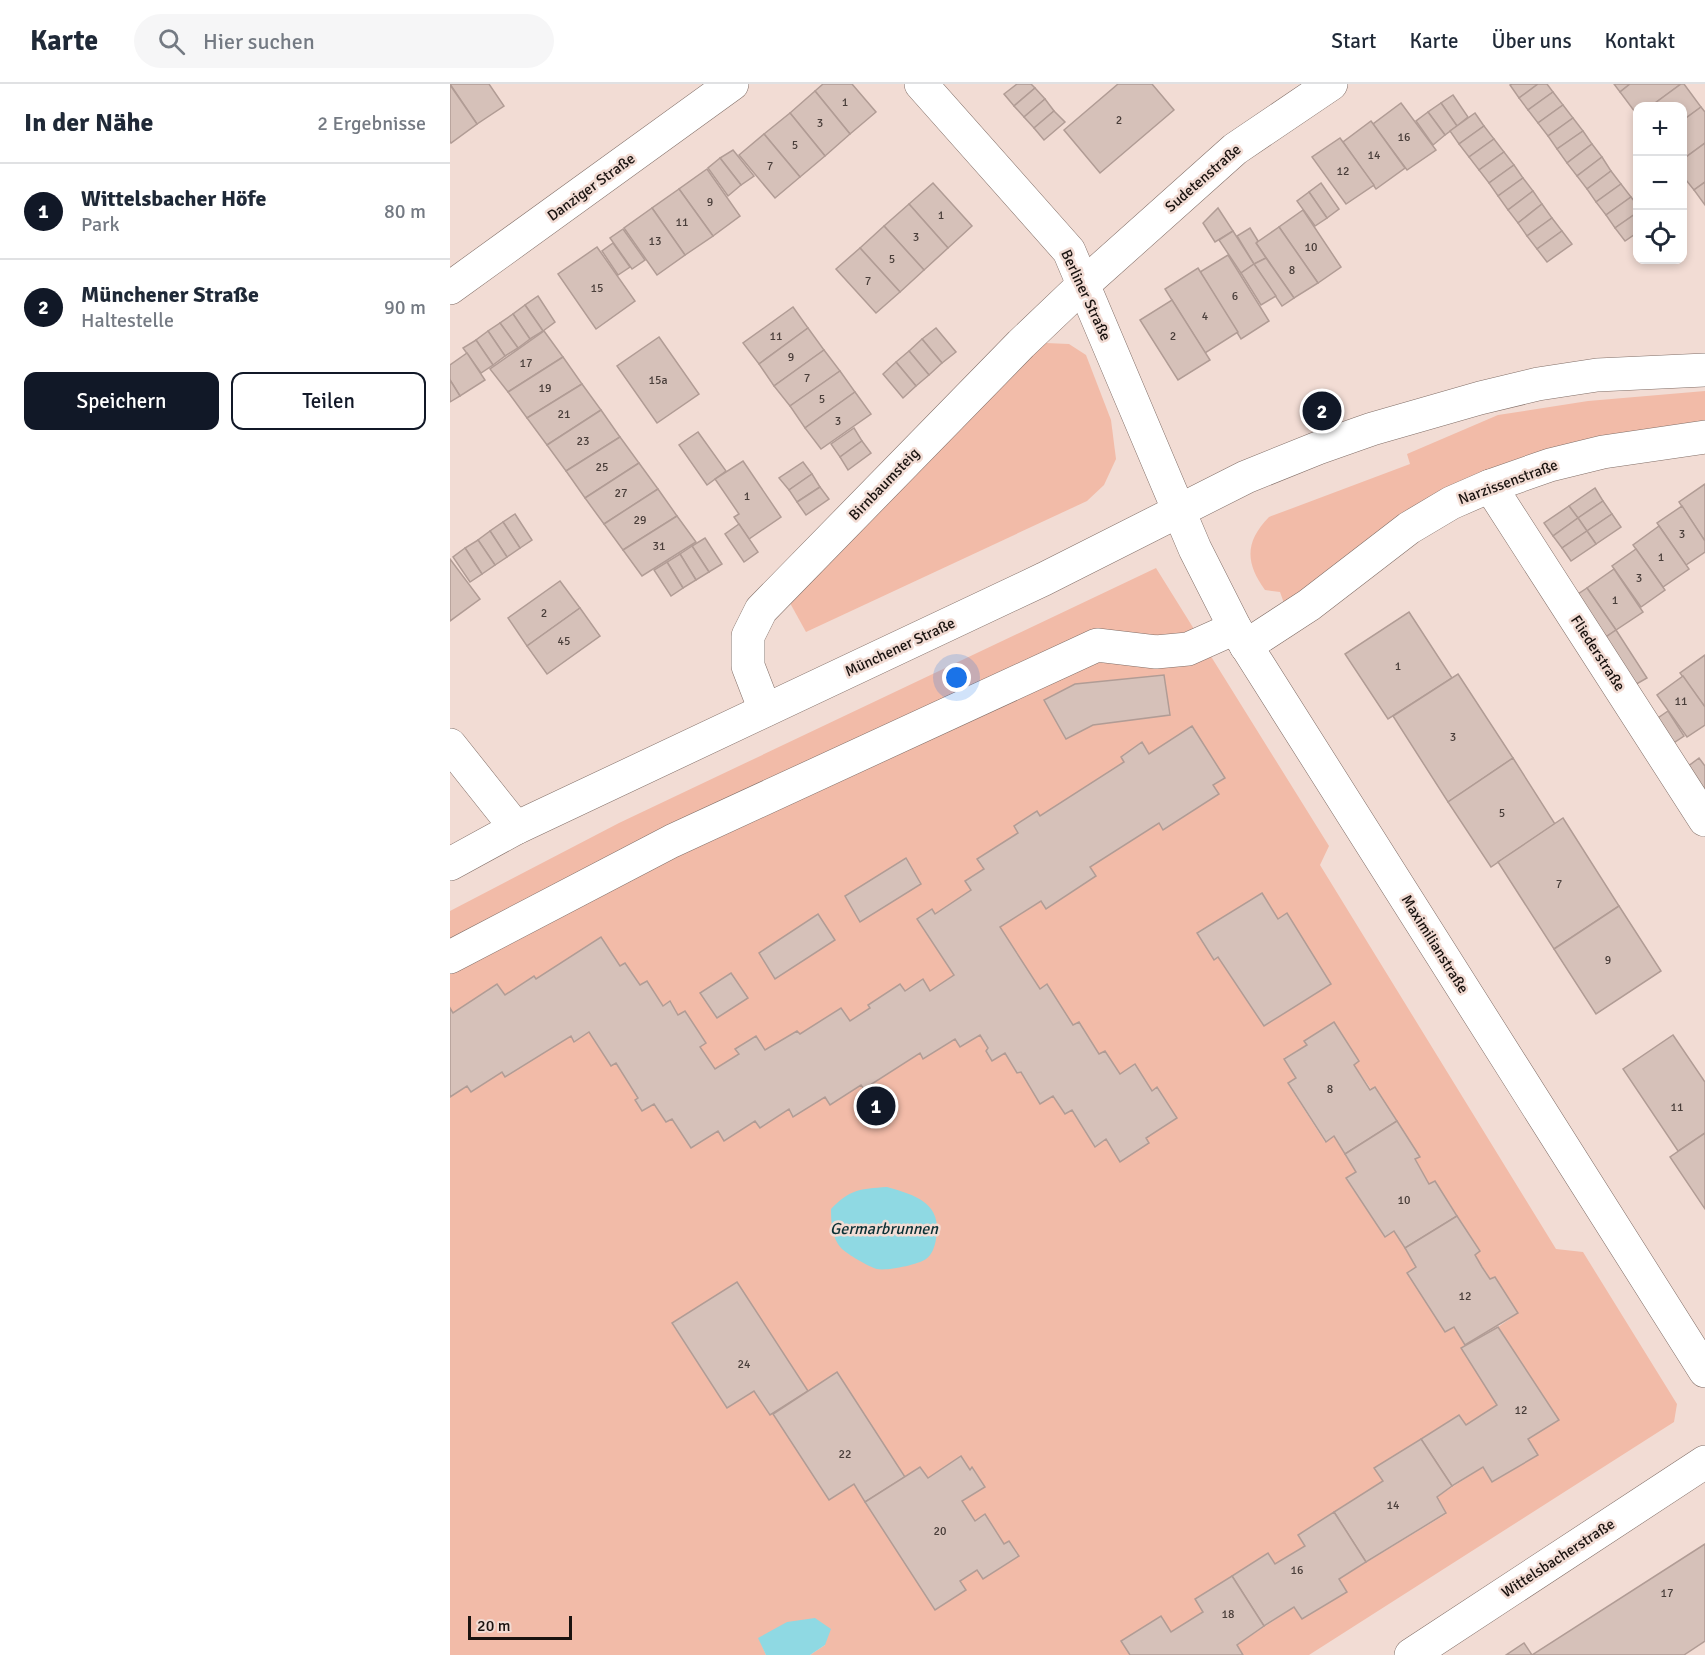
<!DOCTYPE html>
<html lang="de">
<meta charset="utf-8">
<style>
:root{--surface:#fff;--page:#f6f6f7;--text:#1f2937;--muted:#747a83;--line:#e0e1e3;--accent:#111827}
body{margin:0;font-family:Signika,sans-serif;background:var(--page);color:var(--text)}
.controls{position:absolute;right:18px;top:18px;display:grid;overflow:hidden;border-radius:12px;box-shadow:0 3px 9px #0003}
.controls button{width:54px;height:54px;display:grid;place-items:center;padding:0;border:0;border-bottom:2px solid var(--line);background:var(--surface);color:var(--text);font:30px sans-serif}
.scale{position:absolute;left:18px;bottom:15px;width:104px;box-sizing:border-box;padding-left:6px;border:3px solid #1a1310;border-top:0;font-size:16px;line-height:21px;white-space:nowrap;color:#1a1310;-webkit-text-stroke:4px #f2dcd4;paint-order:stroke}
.you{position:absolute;left:507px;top:594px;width:21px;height:21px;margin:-15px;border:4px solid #fff;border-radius:50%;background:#1a73e8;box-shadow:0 0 0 9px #1a73e833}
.badge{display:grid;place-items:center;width:39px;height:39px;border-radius:50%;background:var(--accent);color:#fff;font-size:20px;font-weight:700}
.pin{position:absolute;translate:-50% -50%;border:3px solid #fff;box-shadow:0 2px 6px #0006}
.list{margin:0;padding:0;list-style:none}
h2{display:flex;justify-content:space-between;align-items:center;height:78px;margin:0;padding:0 24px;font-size:26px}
h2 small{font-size:20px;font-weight:400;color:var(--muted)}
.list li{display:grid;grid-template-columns:39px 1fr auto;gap:18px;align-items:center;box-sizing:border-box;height:96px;padding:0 24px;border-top:2px solid var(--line)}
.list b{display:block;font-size:22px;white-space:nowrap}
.list p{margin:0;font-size:20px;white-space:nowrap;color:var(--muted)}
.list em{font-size:20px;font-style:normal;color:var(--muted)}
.actions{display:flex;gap:12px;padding:18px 24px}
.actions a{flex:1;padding:14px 0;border:2px solid var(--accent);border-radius:12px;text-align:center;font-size:21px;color:var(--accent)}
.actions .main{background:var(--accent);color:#fff}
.icon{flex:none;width:33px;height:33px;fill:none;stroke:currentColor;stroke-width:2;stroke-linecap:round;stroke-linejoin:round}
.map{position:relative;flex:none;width:1255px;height:1571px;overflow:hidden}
header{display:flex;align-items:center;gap:36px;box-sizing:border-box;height:84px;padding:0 30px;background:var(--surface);border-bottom:2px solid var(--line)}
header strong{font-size:28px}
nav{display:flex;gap:33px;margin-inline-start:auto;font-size:21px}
.search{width:420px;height:54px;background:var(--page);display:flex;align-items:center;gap:15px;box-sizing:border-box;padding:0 21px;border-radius:33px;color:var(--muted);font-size:22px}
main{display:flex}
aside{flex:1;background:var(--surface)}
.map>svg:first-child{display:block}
.green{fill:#f2bba8;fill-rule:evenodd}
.water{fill:#8fd9e3}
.building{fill:#d6c1b9;stroke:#b19c95;stroke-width:1.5}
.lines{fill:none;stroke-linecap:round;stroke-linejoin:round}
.minor-casing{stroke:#816e67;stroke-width:34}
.tertiary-casing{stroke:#816e67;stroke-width:34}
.minor{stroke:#fff;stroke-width:33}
.tertiary{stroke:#fff;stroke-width:33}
.labels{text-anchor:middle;stroke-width:5;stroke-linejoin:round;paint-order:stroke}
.number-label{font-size:12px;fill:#493e3a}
.street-label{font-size:15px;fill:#1a1310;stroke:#f2dcd4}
.water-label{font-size:16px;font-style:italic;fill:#0b3035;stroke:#f2dcd4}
</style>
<header>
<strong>Karte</strong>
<div class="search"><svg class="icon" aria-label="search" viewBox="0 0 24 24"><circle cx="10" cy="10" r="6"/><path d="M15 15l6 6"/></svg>Hier suchen</div>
<nav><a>Start</a><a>Karte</a><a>Über uns</a><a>Kontakt</a></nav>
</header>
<main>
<aside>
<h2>In der Nähe<small>2 Ergebnisse</small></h2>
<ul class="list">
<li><span class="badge">1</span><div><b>Wittelsbacher Höfe</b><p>Park</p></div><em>80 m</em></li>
<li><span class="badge">2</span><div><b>Münchener Straße</b><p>Haltestelle</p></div><em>90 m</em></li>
</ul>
<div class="actions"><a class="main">Speichern</a><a>Teilen</a></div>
</aside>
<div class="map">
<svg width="1255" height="1571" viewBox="0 0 1255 1571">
<rect width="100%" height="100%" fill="#f2dcd4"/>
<g class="green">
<path d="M596,259L619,260L636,271L661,336L666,375L654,401L637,417L356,548L340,519L579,267Z"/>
<path d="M1255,307V337L1147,356L835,522L830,508L815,506C795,478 795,458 819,433L960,380L957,370L1048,331L1138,317Z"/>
<path d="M706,484L879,762L870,781L1106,1165L1133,1168L1227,1320L1224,1338L859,1571H793L787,1561L844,1523L852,1535L896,1508L889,1495L996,1430L987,1413L1033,1383L1043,1398L1088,1371L1078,1355L1109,1336L1048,1243L1068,1229L1045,1193L1040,1195L1025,1171L1030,1167L985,1097L979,1100L965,1075L969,1073L904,981L909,977L884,938L855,957L857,961L834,974L846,994L838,1000L875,1058L884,1052L906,1088L896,1095L935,1153L944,1147L966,1183L957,1189L1004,1243L1015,1261L1011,1264L1047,1321L1016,1341L1009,1331L925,1384L933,1397L848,1451L855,1462L825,1480L818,1470L745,1515L753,1528L721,1548L711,1532L671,1557L680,1571H360L375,1561L309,1554L316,1571H0V827L169,739ZM812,809L828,835L837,830L881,900L814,942L768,873L748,849ZM287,1198L358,1307L388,1289L455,1393L470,1383L478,1394L511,1372L520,1386L523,1384L535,1403L512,1417L525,1437L535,1431L554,1460L559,1457L569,1472L533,1495L527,1486L510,1497L516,1506L485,1526L404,1400L379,1416L323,1330L320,1331L304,1307L277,1324L222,1240Z"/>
</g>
<g class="water">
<path d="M437,1103C465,1111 493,1119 486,1155C485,1162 482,1171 476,1175C467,1181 437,1187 427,1185C419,1183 397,1170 391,1164C382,1154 381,1138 381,1125C400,1105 410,1105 437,1103Z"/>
<path d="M365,1534L381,1545L375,1561L360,1571H316L308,1554L337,1538Z"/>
</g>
<g class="building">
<path d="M0,0H39L54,22L27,40Z"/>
<path d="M373,0H402L426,28L400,50L365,7Z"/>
<path d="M567,0H581L585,4L564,22L554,10Z"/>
<path d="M668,0H702L724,26L650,89L614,46Z"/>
<path d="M1062,0H1088L1069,14L1060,1Z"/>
<path d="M1088,0H1097L1103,8L1078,26L1069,14Z"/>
<path d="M1164,0H1180L1170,8Z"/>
<path d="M1180,0H1231L1201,22H1188V32L1170,8Z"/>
<path d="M1231,0H1234L1251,23L1232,37V22H1201Z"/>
<path d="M0,1L27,40L1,59L0,57Z"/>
<path d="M585,4L595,15L574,33L564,22Z"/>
<path d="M365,7L400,50L375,72L340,29Z"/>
<path d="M1103,8L1113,21L1088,39L1078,26Z"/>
<path d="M1003,11L1018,33L1007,42L991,19Z"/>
<path d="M595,15L604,27L584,44L574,33Z"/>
<path d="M951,19L986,66L957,86L923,40Z"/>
<path d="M991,19L1007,42L995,51L978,28Z"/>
<path d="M1113,21L1123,34L1098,52L1088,39Z"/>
<path d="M1251,23L1255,28V59L1232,76V37Z"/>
<path d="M604,27L615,38L594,56L584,44Z"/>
<path d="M978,28L995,51L983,61L966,37Z"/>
<path d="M340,29L375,72L350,93L314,50Z"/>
<path d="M1025,29L1034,42L1009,60L1000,47Z"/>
<path d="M1123,34L1133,47L1107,65L1098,52Z"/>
<path d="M921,37L955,84L926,105L893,58Z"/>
<path d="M1034,42L1044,55L1019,73L1009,60Z"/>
<path d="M1133,47L1142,60L1117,79L1107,65Z"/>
<path d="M314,50L350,93L325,114L289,71Z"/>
<path d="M890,54L924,101L896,120L862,73Z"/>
<path d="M1044,55L1054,68L1029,86L1019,73Z"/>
<path d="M1255,59V98L1244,106L1232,91V76Z"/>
<path d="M1142,60L1152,73L1127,92L1117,79Z"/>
<path d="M283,66L304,92L291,101L270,74Z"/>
<path d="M1054,68L1064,81L1039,99L1029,86Z"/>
<path d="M1152,73L1161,87L1137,105L1127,92Z"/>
<path d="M270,74L291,101L278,112L258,84Z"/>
<path d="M1064,81L1073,94L1048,112L1039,99Z"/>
<path d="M257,85L290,132L263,152L229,105Z"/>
<path d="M1161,87L1171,100L1146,118L1137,105Z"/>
<path d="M1073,94L1083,107L1058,126L1048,112Z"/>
<path d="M1255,98V121L1244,106Z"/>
<path d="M483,99L522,142L498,164L459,120Z"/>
<path d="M871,99L889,125L877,134L859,108Z"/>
<path d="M1171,100L1181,113L1156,131L1146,118Z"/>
<path d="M229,105L263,152L235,171L202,124Z"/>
<path d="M1083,107L1092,120L1068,139L1058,126Z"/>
<path d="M859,108L877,134L865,142L847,117Z"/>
<path d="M1181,113L1188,122V128L1165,144L1156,131Z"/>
<path d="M459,120L498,164L474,186L434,142Z"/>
<path d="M1092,120L1102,134L1077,152L1068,139Z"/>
<path d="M202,124L235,171L207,191L174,144Z"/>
<path d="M768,124L783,147L765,158L753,139Z"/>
<path d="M853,126L891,183L868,199L829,143Z"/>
<path d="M1188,128V148L1175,157L1165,144Z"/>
<path d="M1102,134L1112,147L1087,165L1077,152Z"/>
<path d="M434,142L474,186L450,208L410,164Z"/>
<path d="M829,143L868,199L844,214L806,159Z"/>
<path d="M800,144L808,157L806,159L816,174L804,180L787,152Z"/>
<path d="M173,145L195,176L182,185L160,154Z"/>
<path d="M783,147L804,180L791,189L769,156Z"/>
<path d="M1112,147L1122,160L1097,178L1087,165Z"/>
<path d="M163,159L180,183L168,191L152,167Z"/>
<path d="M147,163L185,217L146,245L108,190Z"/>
<path d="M410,164L450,208L426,229L386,185Z"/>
<path d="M778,171L819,237L791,255L750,188Z"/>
<path d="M816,174L844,214L832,222L804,180Z"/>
<path d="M804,180L826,212L811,221L791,189Z"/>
<path d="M748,184L788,248L755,269L715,205Z"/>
<path d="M88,212L105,238L93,247L75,221Z"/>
<path d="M722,216L760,276L728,296L690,236Z"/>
<path d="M75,221L93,247L80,255L63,230Z"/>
<path d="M343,223L358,244L309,280L293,259Z"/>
<path d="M63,230L80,255L68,264L50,239Z"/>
<path d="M50,239L68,264L55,272L38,247Z"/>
<path d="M358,244L374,266L324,302L309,280Z"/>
<path d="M486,244L506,268L492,279L472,255Z"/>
<path d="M38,247L55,272L43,281L26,256Z"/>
<path d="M94,247L113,273L58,308L40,285Z"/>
<path d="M209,253L249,310L207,339L167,282Z"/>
<path d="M472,255L492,279L479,291L459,267Z"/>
<path d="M26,256L43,281L31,289L13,264Z"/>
<path d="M374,266L390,287L340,322L324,302Z"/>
<path d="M459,267L479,291L466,302L446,278Z"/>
<path d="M17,269L35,296L10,312L0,296V281Z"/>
<path d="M113,273L132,300L77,334L58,308Z"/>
<path d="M446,278L466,302L453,314L433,290Z"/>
<path d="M390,287L405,308L355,344L340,322Z"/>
<path d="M0,296L10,312L0,318Z"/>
<path d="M132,300L151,326L97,361L77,334Z"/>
<path d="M405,308L421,330L371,365L355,344Z"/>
<path d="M151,326L170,353L116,387L97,361Z"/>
<path d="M404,344L412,357L390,373L381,360Z"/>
<path d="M248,348L276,387L257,401L229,361Z"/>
<path d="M170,353L189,379L135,414L116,387Z"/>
<path d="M412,357L421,369L398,386L390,373Z"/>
<path d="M293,377L331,433L299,455L284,433L289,430L265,395Z"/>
<path d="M353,378L362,390L339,406L329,394Z"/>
<path d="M189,379L208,405L154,440L135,414Z"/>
<path d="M362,390L370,403L347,418L339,406Z"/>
<path d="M1255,400V457L1229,418Z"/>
<path d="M370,403L379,415L356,431L347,418Z"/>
<path d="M1145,404L1153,417L1128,434L1119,422Z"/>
<path d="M208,405L227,432L173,466L154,440Z"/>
<path d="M1153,417L1162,430L1137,447L1128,434Z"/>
<path d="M1119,422L1128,434L1103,452L1094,439Z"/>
<path d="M1232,422L1255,457V468L1236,481L1207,439Z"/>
<path d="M65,430L82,456L70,464L53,438Z"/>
<path d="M1162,430L1171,443L1146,460L1137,447Z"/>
<path d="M227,432L246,458L192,492L173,466Z"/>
<path d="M1128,434L1137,447L1112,464L1103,452Z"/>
<path d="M53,438L70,464L57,473L40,447Z"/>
<path d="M289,440L308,468L294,478L275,450Z"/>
<path d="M1209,442L1239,485L1213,503L1183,461Z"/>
<path d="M40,447L57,473L45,481L28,456Z"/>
<path d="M1137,447L1146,460L1121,477L1112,464Z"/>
<path d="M255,454L272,480L259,488L242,462Z"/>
<path d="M28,456L45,481L32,490L15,464Z"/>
<path d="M242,462L259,488L246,496L230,470Z"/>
<path d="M15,464L32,490L20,498L3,473Z"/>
<path d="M1186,465L1215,506L1191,523L1162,482Z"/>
<path d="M230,470L246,496L233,504L217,478Z"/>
<path d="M0,475L30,515L0,537Z"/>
<path d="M217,478L233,504L221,512L204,486Z"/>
<path d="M1164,485L1193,528L1166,546L1137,504Z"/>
<path d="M110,497L130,524L77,562L58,534Z"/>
<path d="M1137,504L1166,546L1153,555L1125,512Z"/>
<path d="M130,524L150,552L97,590L77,562Z"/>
<path d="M959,528L1002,594L938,635L895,570Z"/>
<path d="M1166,546L1197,594L1183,602L1153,555Z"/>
<path d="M1255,571V623L1230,589Z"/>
<path d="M1008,590L1063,674L998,718L943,632Z"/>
<path d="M714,591L720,631L643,641L616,655L594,616L625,600Z"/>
<path d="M1233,592L1255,623V641L1237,653L1207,611Z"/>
<path d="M1218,627L1234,652L1222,660L1205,636Z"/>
<path d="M742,642L775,694L763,701L769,710L713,746L709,739L640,783L646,792L596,825L591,817L550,843L590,905L597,900L623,941L629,938L649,970L655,967L670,990L685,980L702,1007L707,1003L727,1034L696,1054L699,1059L670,1078L656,1055L645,1063L622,1026L615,1030L603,1012L590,1020L571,988L567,989L555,969L542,977L536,967L538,964L530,951L510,963L505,955L473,975L470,969L414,1005L411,1001L380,1021L375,1013L343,1033L339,1025L310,1044L305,1037L274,1057L268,1047L241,1064L222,1035L216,1038L204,1020L192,1027L185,1016L188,1014L166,979L161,982L139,948L124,958L121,952L55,993L52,988L21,1008L17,1002L0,1013V924L3,929L47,900L55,911L84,892L86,895L151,853L170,882L175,879L190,901L197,897L213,922L220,917L228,931L235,927L256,959L250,963L265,985L289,970L285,965L306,952L315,966L347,947L350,950L391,924L400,937L420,924L418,921L450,900L455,907L473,895L480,907L504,891L467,835L482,825L485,830L521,806L515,797L534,785L527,775L568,749L564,742L587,727L590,732L674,678L671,673L692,658L699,670Z"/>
<path d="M1063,674L1105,740L1041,783L998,718Z"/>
<path d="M1249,674L1255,682V706L1237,683Z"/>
<path d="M1113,734L1169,822L1104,865L1048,778Z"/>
<path d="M456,774L471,800L410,838L395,812Z"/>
<path d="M812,809L828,835L837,829L881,900L814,942L768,873L764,876L747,849Z"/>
<path d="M1169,822L1211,887L1146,930L1104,865Z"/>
<path d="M368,830L385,856L325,895L309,869Z"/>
<path d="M281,889L298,914L267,934L250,909Z"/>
<path d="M884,938L909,977L904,981L920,1006L925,1003L947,1037L895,1070L884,1052L876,1058L838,999L846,994L834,975L857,961L854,957Z"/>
<path d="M1223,951L1255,998V1049L1228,1067L1173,985Z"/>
<path d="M947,1037L970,1073L965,1075L979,1100L985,1097L1007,1132L955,1164L944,1147L935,1153L896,1094L906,1088L895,1070Z"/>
<path d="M1255,1049V1125L1220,1073Z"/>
<path d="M1007,1132L1030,1167L1025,1171L1032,1183L1040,1195L1045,1193L1068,1229L1015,1261L1004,1243L995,1248L957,1189L966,1183L955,1164Z"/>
<path d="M287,1198L358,1307L320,1331L304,1307L277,1324L222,1239Z"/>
<path d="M1048,1243L1109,1336L1078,1355L1088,1371L1042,1398L1033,1383L1002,1402L971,1355L1009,1331L1016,1341L1047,1321L1011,1264Z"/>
<path d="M387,1288L455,1393L415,1418L404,1400L379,1416L323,1330Z"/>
<path d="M971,1355L1002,1402L987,1413L996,1429L916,1478L884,1428L933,1397L924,1384Z"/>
<path d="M511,1372L520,1386L522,1383L535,1403L512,1417L525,1437L535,1430L554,1460L559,1457L569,1472L533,1495L527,1486L510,1497L516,1506L485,1526L415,1418L470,1383L478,1394Z"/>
<path d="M884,1428L916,1478L889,1495L897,1508L852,1535L844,1523L814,1542L782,1492L818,1469L825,1480L855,1462L848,1451Z"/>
<path d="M1255,1460V1557L1234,1571H1082Z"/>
<path d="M782,1492L814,1542L787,1561L793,1571H680L671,1557L711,1532L721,1548L753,1528L745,1515Z"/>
<path d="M1074,1559L1082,1571H1056Z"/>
</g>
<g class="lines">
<defs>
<g id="minor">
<path d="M471,0L619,167L745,465L785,544L1255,1287"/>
<path d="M0,204L282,0"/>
<path d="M1040,402L1255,736"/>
<path d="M796,562L859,521L959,444L1001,419L1040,402L1100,381L1153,368L1255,353"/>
<path d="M315,626L298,582V552L311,526L571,260L634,200L785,65L881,0"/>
<path d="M0,661L66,744"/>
<path d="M0,873L222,757L647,561L706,568L738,565L785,544"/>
<path d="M961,1571L1255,1378"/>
</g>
<path id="tertiary" d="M0,780L66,744L594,495L796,393L868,364L922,345L1030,314L1088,300L1147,291L1255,286"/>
</defs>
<use href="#minor" class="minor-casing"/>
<use href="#tertiary" class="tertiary-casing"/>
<use href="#minor" class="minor"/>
<use href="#tertiary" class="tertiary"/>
</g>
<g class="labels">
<g class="number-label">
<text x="395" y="22">1</text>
<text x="669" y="40">2</text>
<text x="370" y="43">3</text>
<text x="954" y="57">16</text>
<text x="345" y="65">5</text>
<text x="924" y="75">14</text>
<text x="320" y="86">7</text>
<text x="893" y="91">12</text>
<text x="260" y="122">9</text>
<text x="491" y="135">1</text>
<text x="232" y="142">11</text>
<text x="466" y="157">3</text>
<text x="205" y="161">13</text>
<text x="861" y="167">10</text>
<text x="442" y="179">5</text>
<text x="842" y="190">8</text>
<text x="418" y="201">7</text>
<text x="147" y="208">15</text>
<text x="785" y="216">6</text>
<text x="755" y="236">4</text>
<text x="326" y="256">11</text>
<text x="723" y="256">2</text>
<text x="341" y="277">9</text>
<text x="76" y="283">17</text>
<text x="357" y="298">7</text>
<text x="208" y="300">15a</text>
<text x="95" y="308">19</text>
<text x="372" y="319">5</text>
<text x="114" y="334">21</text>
<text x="388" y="341">3</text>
<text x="133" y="361">23</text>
<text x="152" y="387">25</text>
<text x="171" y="413">27</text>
<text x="297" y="416">1</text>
<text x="190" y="440">29</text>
<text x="1232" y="454">3</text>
<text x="209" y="466">31</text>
<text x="1211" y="477">1</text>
<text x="1189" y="498">3</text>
<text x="1165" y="520">1</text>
<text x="94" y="533">2</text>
<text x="114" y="561">45</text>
<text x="948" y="586">1</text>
<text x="1231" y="621">11</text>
<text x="1003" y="657">3</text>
<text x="1052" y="733">5</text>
<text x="1109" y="804">7</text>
<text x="1158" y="880">9</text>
<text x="880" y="1009">8</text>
<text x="1227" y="1027">11</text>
<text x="954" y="1120">10</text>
<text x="1015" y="1216">12</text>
<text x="294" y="1284">24</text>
<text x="1071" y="1330">12</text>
<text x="395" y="1374">22</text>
<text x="943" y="1425">14</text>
<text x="490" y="1451">20</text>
<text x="847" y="1490">16</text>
<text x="1217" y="1513">17</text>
<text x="778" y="1534">18</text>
</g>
<g class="street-label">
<text transform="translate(753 94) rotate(-41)" y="5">Sudetenstraße</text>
<text transform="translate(141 103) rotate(-36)" y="5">Danziger Straße</text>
<text transform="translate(636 211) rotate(65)" y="5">Berliner Straße</text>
<text transform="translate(1058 398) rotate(-20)" y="5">Narzissenstraße</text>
<text transform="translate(434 400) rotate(-46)" y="5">Birnbaumsteig</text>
<text transform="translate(450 563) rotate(-25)" y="5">Münchener Straße</text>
<text transform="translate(1148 569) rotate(57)" y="5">Fliederstraße</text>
<text transform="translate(985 860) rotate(58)" y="5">Maximilianstraße</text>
<text transform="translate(1108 1474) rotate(-33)" y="5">Wittelsbacherstraße</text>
</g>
<g class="water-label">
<text x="434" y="1150">Germarbrunnen</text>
</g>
</g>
</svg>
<div class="controls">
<button>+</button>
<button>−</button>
<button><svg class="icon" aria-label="locate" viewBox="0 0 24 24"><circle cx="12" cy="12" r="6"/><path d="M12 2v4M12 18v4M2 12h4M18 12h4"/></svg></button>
</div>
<div class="scale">20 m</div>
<div class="you"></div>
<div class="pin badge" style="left:426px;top:1022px">1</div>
<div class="pin badge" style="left:872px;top:327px">2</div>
</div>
</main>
